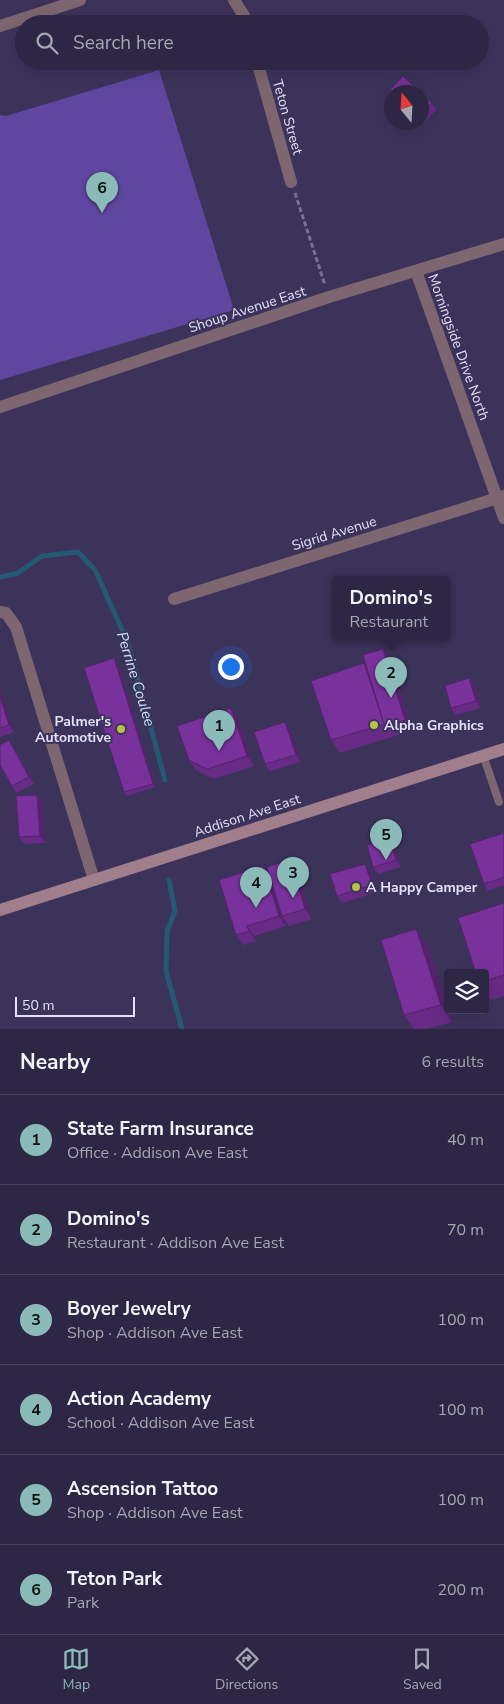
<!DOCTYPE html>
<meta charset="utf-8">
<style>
:root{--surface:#2d2644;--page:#352e4b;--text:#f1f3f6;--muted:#a7a5b2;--line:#48435d;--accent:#8bbbb9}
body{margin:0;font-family:"Nunito Sans",sans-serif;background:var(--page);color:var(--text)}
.controls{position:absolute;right:15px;bottom:15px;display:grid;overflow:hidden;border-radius:5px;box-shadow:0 5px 20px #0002}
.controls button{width:45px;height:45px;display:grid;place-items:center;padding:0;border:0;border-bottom:1px solid var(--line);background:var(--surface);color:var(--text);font:25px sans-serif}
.compass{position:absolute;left:384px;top:85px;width:45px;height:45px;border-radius:50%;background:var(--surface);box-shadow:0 5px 20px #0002;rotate:342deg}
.scale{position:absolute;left:15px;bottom:12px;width:120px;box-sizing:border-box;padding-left:5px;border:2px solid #e4e0f9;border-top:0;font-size:14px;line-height:18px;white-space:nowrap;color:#e4e0f9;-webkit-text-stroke:4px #3c335b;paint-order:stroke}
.you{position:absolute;left:230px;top:666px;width:18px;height:18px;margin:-12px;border:4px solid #fff;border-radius:50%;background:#1a73e8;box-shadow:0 0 0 8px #1a73e833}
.badge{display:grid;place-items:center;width:32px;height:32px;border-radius:50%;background:var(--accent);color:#111;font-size:16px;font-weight:700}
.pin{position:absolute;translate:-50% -41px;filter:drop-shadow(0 1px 2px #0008)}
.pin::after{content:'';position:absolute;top:26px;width:18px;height:15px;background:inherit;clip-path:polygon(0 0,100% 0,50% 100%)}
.popup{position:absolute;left:332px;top:576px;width:118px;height:65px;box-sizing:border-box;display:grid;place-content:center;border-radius:5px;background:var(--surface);filter:drop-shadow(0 1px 4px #0005);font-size:16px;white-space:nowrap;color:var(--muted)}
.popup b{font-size:19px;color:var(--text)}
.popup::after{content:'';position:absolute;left:50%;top:100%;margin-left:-10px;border:10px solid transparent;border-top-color:var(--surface)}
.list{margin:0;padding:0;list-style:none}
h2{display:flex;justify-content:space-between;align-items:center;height:65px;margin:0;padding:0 20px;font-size:21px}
h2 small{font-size:16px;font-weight:400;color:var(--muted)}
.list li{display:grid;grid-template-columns:32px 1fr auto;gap:15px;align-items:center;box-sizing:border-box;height:90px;padding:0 20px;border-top:1px solid var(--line)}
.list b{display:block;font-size:19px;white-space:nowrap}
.list p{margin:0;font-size:16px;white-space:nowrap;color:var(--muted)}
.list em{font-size:16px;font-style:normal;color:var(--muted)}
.icon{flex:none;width:28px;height:28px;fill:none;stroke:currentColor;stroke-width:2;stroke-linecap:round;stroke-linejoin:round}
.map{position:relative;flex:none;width:504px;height:1029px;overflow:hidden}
.search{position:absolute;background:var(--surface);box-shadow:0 5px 20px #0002;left:15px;right:15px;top:15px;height:55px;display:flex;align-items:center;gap:12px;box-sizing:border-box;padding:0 18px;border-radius:28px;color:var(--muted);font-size:19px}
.sheet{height:605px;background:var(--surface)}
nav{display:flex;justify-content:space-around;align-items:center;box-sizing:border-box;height:70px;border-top:1px solid var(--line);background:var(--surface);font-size:14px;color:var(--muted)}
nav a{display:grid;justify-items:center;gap:2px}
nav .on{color:var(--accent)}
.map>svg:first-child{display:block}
.green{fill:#5f47a0}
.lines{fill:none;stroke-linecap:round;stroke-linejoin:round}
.stream{stroke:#255871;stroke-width:5}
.path{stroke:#777093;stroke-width:3;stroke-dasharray:5 2.5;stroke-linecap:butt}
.lane{stroke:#7d666f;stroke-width:8}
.street{stroke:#7d666f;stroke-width:12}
.secondary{stroke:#a17e8c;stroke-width:12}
.wall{fill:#682b85}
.shaded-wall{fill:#55236c}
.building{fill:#79329b;stroke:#55236c}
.poi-dot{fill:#b8c147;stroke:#3c335b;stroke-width:2}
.labels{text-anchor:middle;stroke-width:4;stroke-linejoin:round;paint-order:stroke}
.street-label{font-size:14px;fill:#e4e0f9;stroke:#3c335b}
.poi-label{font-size:14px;font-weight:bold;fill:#e4e0f9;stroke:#3c335b;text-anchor:start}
.water-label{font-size:15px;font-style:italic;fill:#c5e3f5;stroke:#3c335b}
</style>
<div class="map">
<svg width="504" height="1029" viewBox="0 0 504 1029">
<rect width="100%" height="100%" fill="#3c335b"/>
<path class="green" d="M159,70L234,310L0,380V115L6,116Z"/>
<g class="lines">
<g class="stream">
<path d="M0,577L18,573L42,556L78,552L95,570L128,643L165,780"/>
<path d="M169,880L175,911L167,931L166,971L182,1029"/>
</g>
<path class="path" d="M295,193L325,285"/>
<path class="lane" d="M483,755L499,802"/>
<g class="street">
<path d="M234,0L244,16L246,24"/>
<path d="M0,26L80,0"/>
<path d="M257,61L291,182"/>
<path d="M416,271L504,518"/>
<path d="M0,407L329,297L504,244"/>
<path d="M174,599L504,496"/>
<path d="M0,612L6,613L16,627L94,880"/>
</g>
<path class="secondary" d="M0,910L504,749"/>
</g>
<g class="wall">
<path d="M422,94L432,103L436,110L424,123L422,121Z"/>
<path d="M390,659L412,730L392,737L340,753L331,740L364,663L367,666Z"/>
<path d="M117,661L155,787L127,796L124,792Z"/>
<path d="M469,678L474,685L481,708L456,715L451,708Z"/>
<path d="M0,691L14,732L0,737Z"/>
<path d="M238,718L254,766L214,779L196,770L189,760Z"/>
<path d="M285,722L290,729L301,762L270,771L265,764Z"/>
<path d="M14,747L34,784L16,793L12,786Z"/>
<path d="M37,795L42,802L45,843L24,844L19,837Z"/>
<path d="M504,833V885L488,891L484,884Z"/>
<path d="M389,838L394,845L401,867L378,874L373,867Z"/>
<path d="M290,860L297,870L312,919L289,926L284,919L286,926L254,936L256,941L243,945L236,935L270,875Z"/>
<path d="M370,871L377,892L342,903L337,896Z"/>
<path d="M504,903V996L491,1000L485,992V973Z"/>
<path d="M428,946L448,1010H449L452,1022L426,1029H414L404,1015Z"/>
</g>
<g class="shaded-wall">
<path d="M383,649L390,659L412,730L405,720Z"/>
<path d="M114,658L117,661L155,787L153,784Z"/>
<path d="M364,663L373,676L385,727L384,724Z"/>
<path d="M469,678L474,685L481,708L476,701Z"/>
<path d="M0,691L1,692L14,732L9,725L0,697Z"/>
<path d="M231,708L238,718L254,766L247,756Z"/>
<path d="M285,722L290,729L301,762L296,755Z"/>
<path d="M9,740L14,747L34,784L29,777Z"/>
<path d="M37,795L42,802L45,843L40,836Z"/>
<path d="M389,838L394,845L401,867L396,860Z"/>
<path d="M290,860L297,870L312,919L305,909Z"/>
<path d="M365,864L370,871L377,892L372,885Z"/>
<path d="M263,866L271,876L282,916L284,919L286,926L279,916Z"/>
<path d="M247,926L254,936L256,941L249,931Z"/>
<path d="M416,929L428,946L448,1007V1010H449L452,1022L441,1005Z"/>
</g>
<g class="building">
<path d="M403,76L420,92H393L390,90Z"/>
<path d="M422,94L432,103L422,114Z"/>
<path d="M383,649L405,720L385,727L363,655Z"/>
<path d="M114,658L153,784L124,792L84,668Z"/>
<path d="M364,663L384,724L331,740L311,681Z"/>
<path d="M469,678L476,701L451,708L445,686Z"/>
<path d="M0,697L9,725L0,728Z"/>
<path d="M231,708L247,756L207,769L189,760L177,726Z"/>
<path d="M285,722L296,755L265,764L254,732Z"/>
<path d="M9,740L29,777L12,786L0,765V745Z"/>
<path d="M37,795L40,836L19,837L16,796Z"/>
<path d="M504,833V877L484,884L470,844Z"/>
<path d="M389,838L396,860L373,867L367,845Z"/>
<path d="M290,860L305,909L282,916L267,867Z"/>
<path d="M365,864L372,885L337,896L330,874Z"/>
<path d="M263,866L279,916L247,926L249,931L236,935L219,880Z"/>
<path d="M504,903V975L485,981V973H476L458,918Z"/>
<path d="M416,929L441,1005L404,1015L381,940Z"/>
</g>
<g class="poi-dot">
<circle cx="374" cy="725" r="5"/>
<circle cx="121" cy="729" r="5"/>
<circle cx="356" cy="887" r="5"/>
</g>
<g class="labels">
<g class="street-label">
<text transform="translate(288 117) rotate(74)" y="5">Teton Street</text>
<text transform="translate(247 309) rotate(-18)" y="5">Shoup Avenue East</text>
<text transform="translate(459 347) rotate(70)" y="5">Morningside Drive North</text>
<text transform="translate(334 533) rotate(-17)" y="5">Sigrid Avenue</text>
<text transform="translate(247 815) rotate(-18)" y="5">Addison Ave East</text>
</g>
<g class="poi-label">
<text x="111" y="726" text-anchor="end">Palmer's<tspan x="111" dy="16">Automotive</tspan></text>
<text x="384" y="730">Alpha Graphics</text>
<text x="366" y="892">A Happy Camper</text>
</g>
<g class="water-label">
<text transform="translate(136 679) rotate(73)" y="5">Perrine Coulee</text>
</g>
</g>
</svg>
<div class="controls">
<button><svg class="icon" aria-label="layers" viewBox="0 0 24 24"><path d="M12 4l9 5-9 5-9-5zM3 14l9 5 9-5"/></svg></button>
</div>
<svg class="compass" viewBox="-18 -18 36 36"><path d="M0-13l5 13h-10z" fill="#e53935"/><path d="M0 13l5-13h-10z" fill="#a7a5b2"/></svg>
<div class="scale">50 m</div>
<div class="you"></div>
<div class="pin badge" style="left:219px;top:751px">1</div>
<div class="pin badge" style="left:391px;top:698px">2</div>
<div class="popup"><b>Domino's</b>Restaurant</div>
<div class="pin badge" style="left:293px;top:898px">3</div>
<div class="pin badge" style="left:256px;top:908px">4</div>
<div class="pin badge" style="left:386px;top:860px">5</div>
<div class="pin badge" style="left:102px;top:213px">6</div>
<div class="search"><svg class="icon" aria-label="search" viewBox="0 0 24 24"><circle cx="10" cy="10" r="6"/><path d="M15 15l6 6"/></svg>Search here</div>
</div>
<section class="sheet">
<h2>Nearby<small>6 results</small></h2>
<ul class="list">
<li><span class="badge">1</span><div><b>State Farm Insurance</b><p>Office · Addison Ave East</p></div><em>40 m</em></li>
<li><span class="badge">2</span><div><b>Domino's</b><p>Restaurant · Addison Ave East</p></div><em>70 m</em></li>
<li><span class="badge">3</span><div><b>Boyer Jewelry</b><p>Shop · Addison Ave East</p></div><em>100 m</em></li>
<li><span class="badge">4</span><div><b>Action Academy</b><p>School · Addison Ave East</p></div><em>100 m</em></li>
<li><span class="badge">5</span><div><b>Ascension Tattoo</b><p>Shop · Addison Ave East</p></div><em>100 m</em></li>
<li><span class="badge">6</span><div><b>Teton Park</b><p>Park</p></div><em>200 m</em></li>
</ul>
</section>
<nav>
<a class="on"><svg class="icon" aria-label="map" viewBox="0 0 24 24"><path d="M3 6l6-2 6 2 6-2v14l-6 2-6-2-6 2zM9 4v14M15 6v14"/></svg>Map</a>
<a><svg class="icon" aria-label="directions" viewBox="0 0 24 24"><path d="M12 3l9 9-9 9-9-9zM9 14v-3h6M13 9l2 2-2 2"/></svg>Directions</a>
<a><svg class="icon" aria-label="saved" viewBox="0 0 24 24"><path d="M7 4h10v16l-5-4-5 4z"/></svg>Saved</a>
</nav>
